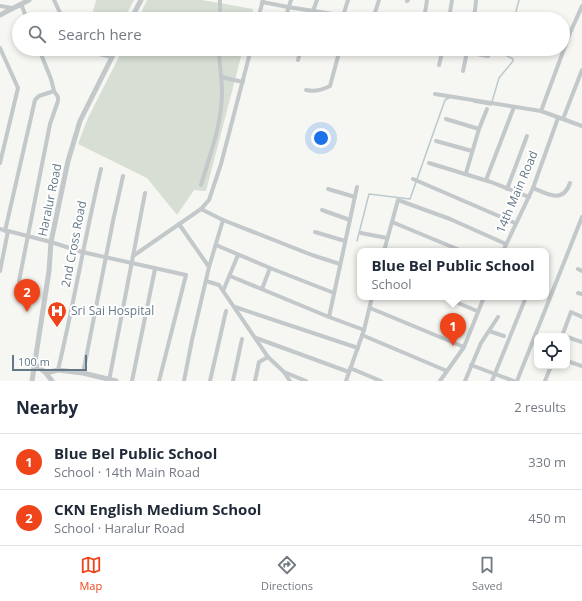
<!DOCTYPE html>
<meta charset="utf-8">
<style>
:root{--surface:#fff;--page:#f2f2f3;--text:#1f2937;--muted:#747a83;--line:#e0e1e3;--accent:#ef441a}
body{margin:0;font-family:"Open Sans",sans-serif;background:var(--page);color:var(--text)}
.controls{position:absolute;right:12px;bottom:12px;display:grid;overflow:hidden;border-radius:8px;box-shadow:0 2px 6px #0003}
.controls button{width:36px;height:36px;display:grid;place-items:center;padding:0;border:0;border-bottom:1px solid var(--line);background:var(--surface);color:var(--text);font:20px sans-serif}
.scale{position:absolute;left:12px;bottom:10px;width:75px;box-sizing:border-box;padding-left:4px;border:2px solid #637886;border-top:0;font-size:11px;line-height:14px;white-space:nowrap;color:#637886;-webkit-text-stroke:3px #fff;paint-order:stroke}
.you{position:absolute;left:321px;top:138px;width:14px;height:14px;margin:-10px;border:3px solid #fff;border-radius:50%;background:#1a73e8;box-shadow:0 0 0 6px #1a73e833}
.badge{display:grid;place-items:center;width:26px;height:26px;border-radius:50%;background:var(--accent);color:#fff;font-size:13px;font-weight:700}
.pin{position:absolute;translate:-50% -33px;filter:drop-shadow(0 1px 2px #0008)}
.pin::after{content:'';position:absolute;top:21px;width:14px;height:12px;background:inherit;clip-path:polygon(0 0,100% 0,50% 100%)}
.popup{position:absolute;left:357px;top:248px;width:192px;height:52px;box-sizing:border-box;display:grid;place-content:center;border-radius:8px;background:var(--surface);filter:drop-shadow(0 1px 3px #0005);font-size:13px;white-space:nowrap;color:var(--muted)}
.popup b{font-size:15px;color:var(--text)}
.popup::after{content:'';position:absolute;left:50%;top:100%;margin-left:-8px;border:8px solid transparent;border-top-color:var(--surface)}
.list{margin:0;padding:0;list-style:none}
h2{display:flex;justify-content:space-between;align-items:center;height:52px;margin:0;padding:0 16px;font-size:17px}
h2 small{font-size:13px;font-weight:400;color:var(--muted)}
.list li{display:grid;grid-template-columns:26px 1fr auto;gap:12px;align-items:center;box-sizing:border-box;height:56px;padding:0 16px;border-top:1px solid var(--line)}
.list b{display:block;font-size:15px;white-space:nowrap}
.list p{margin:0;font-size:13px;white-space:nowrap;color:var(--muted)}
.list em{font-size:13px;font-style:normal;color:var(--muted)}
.icon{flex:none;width:22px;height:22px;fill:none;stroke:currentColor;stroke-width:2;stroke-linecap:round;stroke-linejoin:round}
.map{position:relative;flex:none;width:582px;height:381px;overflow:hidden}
.search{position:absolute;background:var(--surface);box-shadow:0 2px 6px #0003;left:12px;right:12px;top:12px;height:44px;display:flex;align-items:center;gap:10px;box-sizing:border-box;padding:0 14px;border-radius:22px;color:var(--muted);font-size:15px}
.sheet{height:164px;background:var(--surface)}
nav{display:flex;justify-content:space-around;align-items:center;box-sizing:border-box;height:56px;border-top:1px solid var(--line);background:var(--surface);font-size:11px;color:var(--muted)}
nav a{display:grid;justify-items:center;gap:2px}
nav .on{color:var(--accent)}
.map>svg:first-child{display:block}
.green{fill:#d7ded3}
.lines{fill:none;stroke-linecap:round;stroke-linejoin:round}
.stream{stroke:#bcc9cd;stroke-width:1.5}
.minor{stroke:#c3c8cb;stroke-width:4}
.tertiary{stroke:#c3c8cb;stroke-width:5}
.labels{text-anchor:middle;stroke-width:4;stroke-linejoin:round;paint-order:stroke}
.street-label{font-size:12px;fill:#637886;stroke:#fff}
.poi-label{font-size:12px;fill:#637886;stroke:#fff;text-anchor:start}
</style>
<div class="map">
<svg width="582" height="381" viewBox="0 0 582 381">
<rect width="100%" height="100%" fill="#f6f6f2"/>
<g class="green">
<path d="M96,0H134L124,19H91Z"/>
<path d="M147,0H202L253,9L251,19H138Z"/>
<path d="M123,49H243L206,191L194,190L177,215L147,178L78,144L88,118Z"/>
</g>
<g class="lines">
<g class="stream">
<path d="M514,19L519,0"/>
<path d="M474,102L491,105L499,78L513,61V59L500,52V49"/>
<path d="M357,241L369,194L410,199L445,100L449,98"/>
</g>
<g class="minor">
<path d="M54,0L63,19"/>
<path d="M220,0V19"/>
<path d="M407,1L408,0"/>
<path d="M262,2L288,7L365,19"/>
<path d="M21,4L27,19"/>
<path d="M0,6L12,8"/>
<path d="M343,16L348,0"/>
<path d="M258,19L263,0"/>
<path d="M285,19L291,0"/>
<path d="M310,19L317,0"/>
<path d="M373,19L379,0"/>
<path d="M424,19L427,0"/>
<path d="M449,19L452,0"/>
<path d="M474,19L476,1"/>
<path d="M0,48L18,88L0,163"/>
<path d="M77,49L112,57"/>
<path d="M449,49L488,56L491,52V49"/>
<path d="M274,52L275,49"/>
<path d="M298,60L301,49"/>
<path d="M439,65L443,49"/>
<path d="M463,71L467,52"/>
<path d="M221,77L243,82"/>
<path d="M306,90C314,92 322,90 330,86L340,49"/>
<path d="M435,94L541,111L582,126"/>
<path d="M541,111L570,33L582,6"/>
<path d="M446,119L479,129"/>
<path d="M563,119L582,70"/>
<path d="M436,141L472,151"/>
<path d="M429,163L491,182L529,197"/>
<path d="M466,173L479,129L487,109"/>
<path d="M413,179L515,223"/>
<path d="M486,180L514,107"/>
<path d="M201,185C210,155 222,124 222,92C222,77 219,64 219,49"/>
<path d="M533,188C547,194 563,204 570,183"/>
<path d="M328,189L355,197"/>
<path d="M507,189L527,136"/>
<path d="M201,209L223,220L312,255L340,264"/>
<path d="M322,210L350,220"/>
<path d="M392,222L462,251"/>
<path d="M179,224L209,267"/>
<path d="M0,229L51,242L82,252L186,275L159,381"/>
<path d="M5,231L35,100L39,96L54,91"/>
<path d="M315,232L345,241"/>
<path d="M361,233L387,238"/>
<path d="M216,245L270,268L334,293"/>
<path d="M384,251L398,200L450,219L506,244"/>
<path d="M503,251L533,188L558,118"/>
<path d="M133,256L145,193"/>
<path d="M578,269L582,271"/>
<path d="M0,271L8,231"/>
<path d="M230,276L329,317L364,330"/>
<path d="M19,281L50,124L58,101V97L54,91L51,79L39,49"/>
<path d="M206,281L219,285L221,288L268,357L284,372L290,381"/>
<path d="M262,289L270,268"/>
<path d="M223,291L238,255"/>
<path d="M578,293L582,294"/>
<path d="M444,297L477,311"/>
<path d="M235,307L358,348"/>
<path d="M370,308L464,347"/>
<path d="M329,317L357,187"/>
<path d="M489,331L504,336"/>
<path d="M362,335L447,371"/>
<path d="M562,336L571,312L582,317"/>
<path d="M567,337L582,342"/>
<path d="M256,338L349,372"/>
<path d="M567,361L582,366"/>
<path d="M471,365L514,381"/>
<path d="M350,368L381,381"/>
<path d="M58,370C74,303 85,236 101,169"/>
<path d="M284,372L306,381"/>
<path d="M83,373L113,221L123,176"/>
<path d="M109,381L133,256L201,209L209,200L221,164L251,49"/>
<path d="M132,381L155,269"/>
<path d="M184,381L192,340L209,267L223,220"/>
<path d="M210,381L226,311"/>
<path d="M233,381L242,339"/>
<path d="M255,381L259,362L268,357"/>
<path d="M346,381L364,330L372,297"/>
<path d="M440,381L464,347L484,297"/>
<path d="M465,381L481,343L498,317"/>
<path d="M492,381L526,297"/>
<path d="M517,381L582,217"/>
<path d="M545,381L551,366"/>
</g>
<g class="tertiary">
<path d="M0,15L29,0"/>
<path d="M131,19L141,0"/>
<path d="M35,364L46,373L52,381"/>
<path d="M46,373L58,370L83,373L116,381"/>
<path d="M32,381L49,271L51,242L68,161L80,121L116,49"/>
</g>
</g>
<defs>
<symbol id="hospital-pin" viewBox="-11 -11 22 30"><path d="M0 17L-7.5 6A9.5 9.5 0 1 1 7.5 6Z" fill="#ef441a" stroke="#fff"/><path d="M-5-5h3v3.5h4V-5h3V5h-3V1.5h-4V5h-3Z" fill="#fff"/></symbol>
</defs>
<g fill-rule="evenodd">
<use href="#hospital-pin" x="46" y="300" width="22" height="30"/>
</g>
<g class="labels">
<g class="street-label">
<text transform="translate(517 192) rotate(-67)" y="4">14th Main Road</text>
<text transform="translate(50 200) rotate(-78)" y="4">Haralur Road</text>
<text transform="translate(74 244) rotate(-79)" y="4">2nd Cross Road</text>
</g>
<g class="poi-label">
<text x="71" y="315">Sri Sai Hospital</text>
</g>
</g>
</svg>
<div class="controls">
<button><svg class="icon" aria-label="locate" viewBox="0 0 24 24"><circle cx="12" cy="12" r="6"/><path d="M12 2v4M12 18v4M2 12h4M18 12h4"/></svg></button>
</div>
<div class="scale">100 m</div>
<div class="you"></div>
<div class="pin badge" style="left:453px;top:346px">1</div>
<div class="popup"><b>Blue Bel Public School</b>School</div>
<div class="pin badge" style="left:27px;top:312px">2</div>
<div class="search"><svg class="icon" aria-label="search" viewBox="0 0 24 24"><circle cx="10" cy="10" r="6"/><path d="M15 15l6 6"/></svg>Search here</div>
</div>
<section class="sheet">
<h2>Nearby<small>2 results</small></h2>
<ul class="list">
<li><span class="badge">1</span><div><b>Blue Bel Public School</b><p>School · 14th Main Road</p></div><em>330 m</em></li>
<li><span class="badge">2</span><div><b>CKN English Medium School</b><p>School · Haralur Road</p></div><em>450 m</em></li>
</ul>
</section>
<nav>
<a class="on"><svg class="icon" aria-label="map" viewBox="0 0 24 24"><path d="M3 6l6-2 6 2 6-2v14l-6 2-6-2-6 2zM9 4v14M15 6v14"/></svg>Map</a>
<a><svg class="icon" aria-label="directions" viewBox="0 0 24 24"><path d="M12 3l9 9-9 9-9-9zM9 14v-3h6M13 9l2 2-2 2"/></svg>Directions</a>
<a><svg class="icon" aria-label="saved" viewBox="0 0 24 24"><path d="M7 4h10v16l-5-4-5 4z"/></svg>Saved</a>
</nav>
